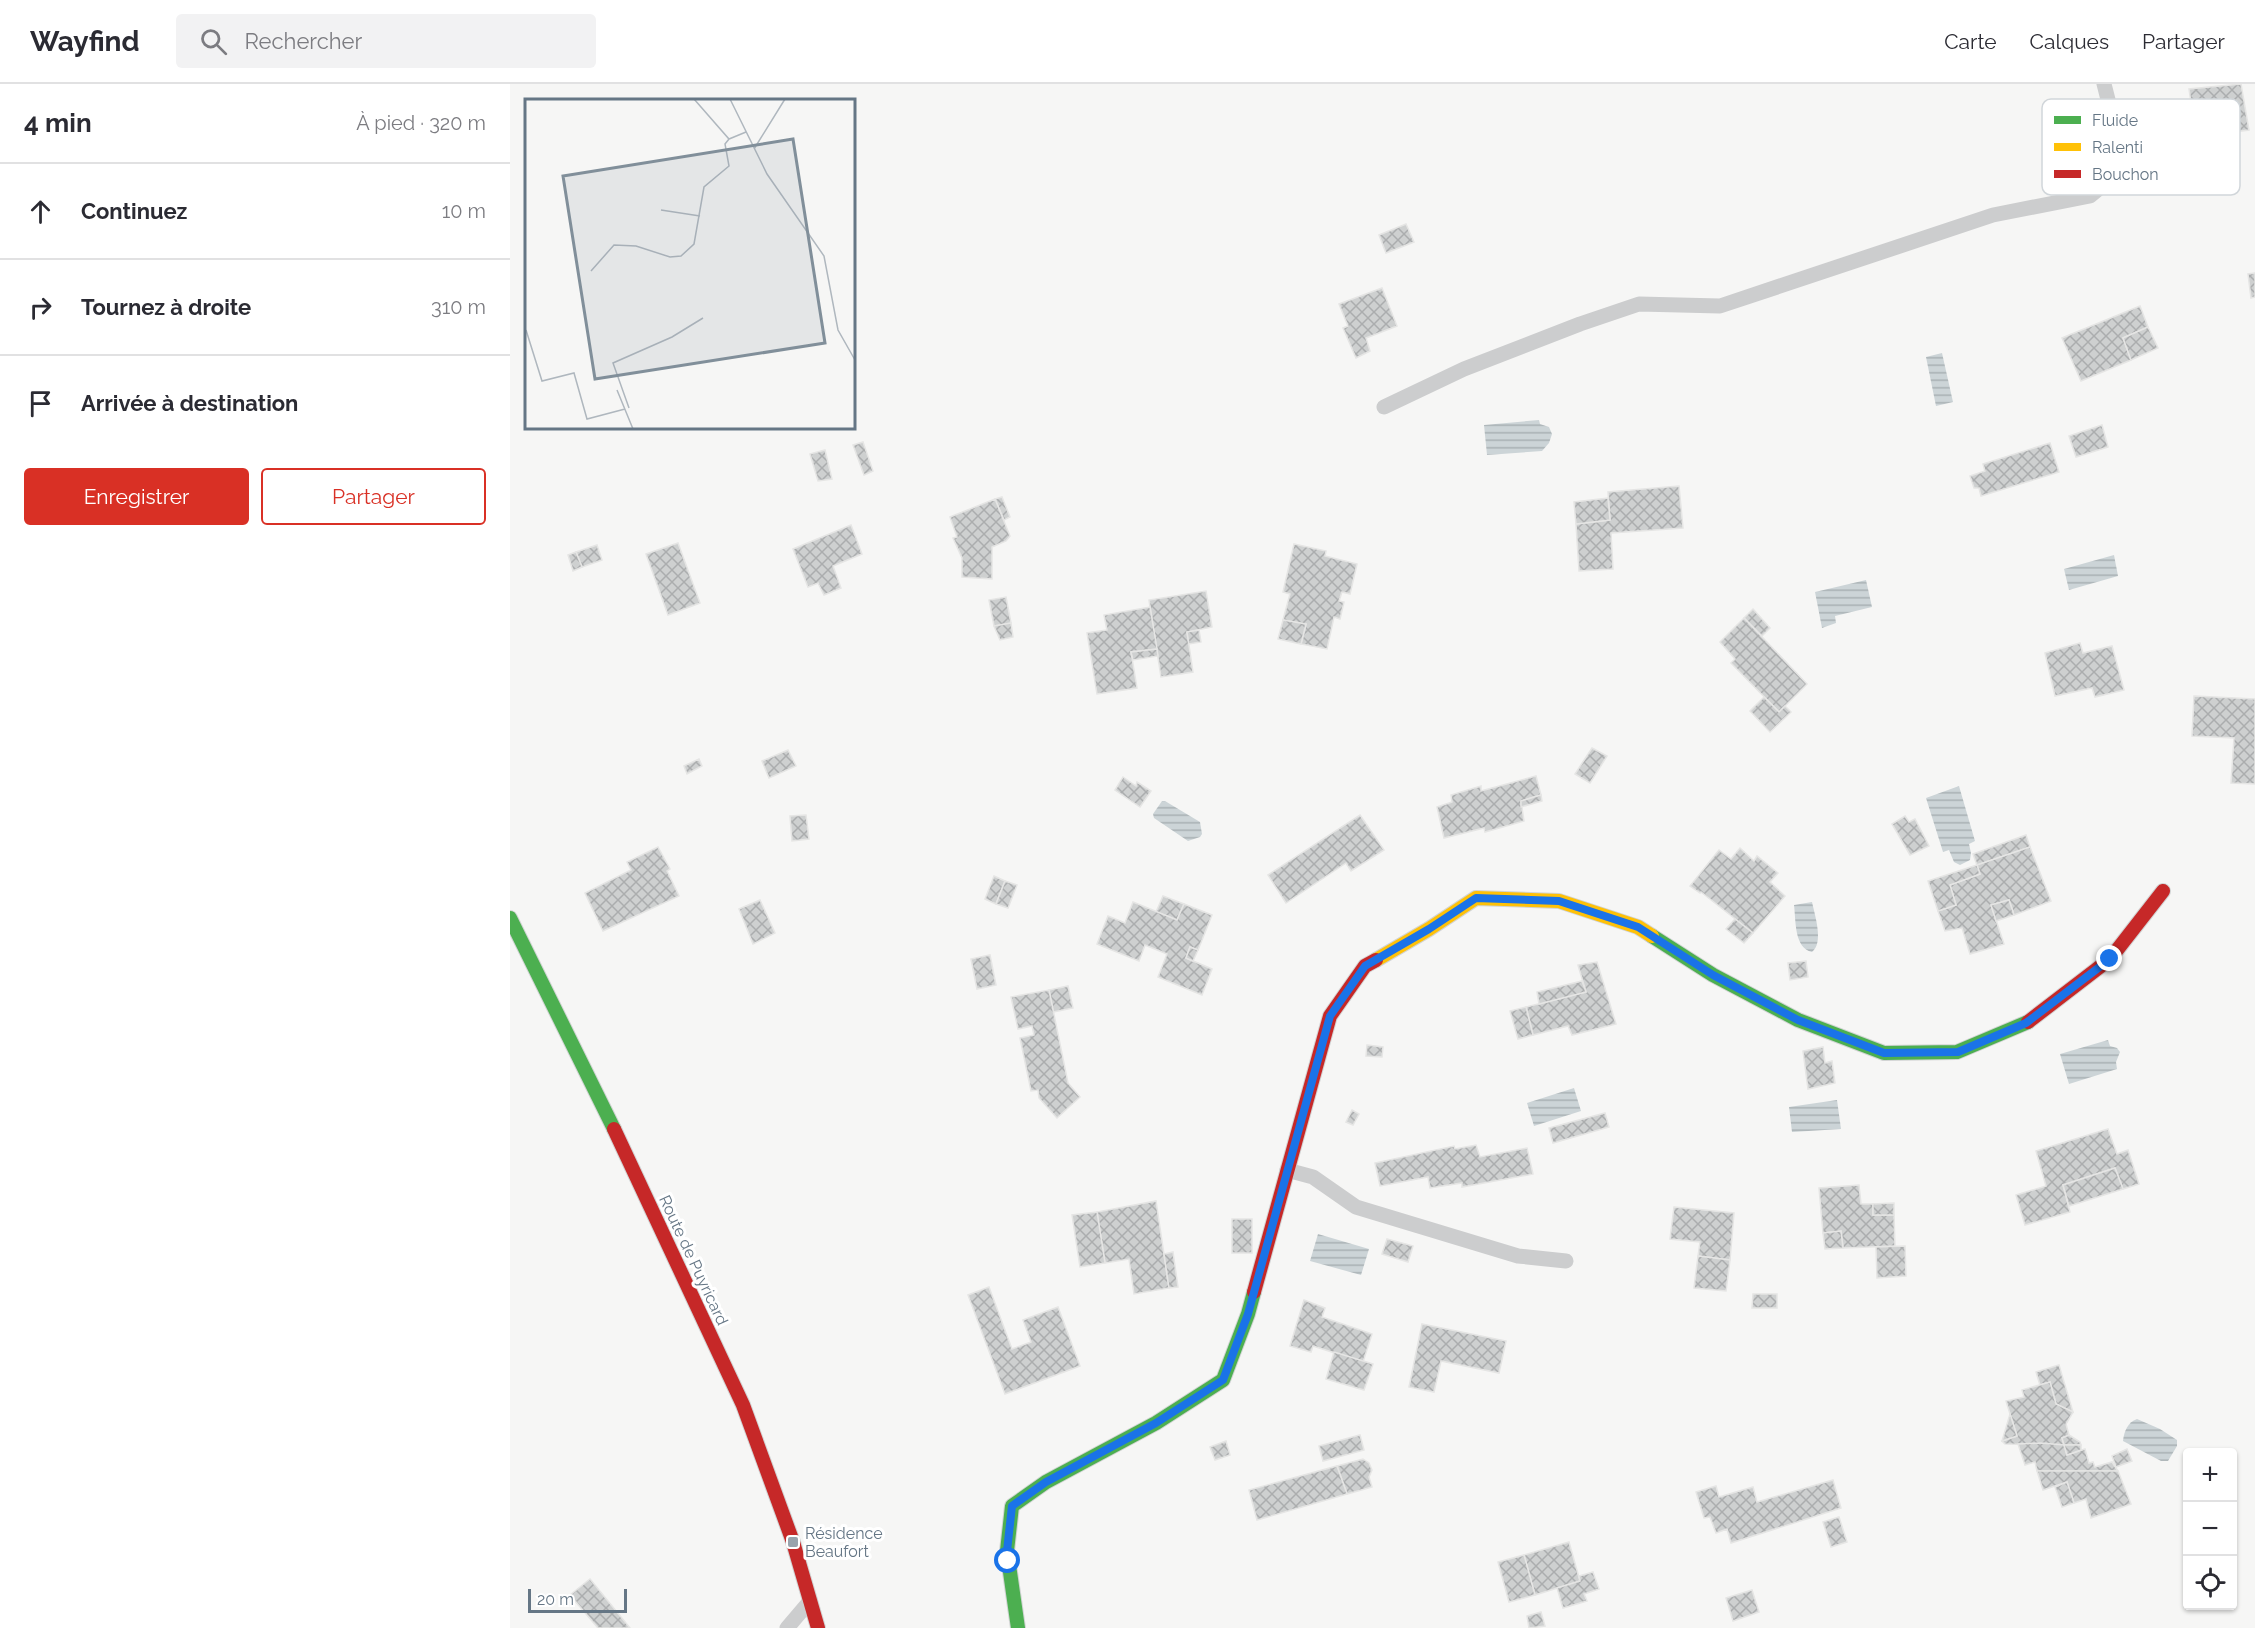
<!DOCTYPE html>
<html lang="fr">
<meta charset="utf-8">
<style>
:root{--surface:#fff;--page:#f2f2f3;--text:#2b2b33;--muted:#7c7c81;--line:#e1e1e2;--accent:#d93025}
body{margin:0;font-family:Raleway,sans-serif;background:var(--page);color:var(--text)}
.controls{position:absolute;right:18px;bottom:18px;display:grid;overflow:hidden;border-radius:6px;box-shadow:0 2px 4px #0004}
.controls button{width:54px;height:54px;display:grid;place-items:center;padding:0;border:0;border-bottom:2px solid var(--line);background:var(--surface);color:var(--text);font:30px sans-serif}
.scale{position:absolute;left:18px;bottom:15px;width:99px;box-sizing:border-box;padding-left:6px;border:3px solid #657685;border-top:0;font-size:16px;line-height:21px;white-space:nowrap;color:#657685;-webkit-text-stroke:4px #fff;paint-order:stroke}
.stop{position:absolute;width:18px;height:18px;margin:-14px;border:4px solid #1a73e8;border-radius:50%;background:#fff}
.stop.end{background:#1a73e8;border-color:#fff;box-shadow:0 2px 6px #0008}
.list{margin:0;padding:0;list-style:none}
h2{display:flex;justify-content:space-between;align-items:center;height:78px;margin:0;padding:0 24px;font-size:26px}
h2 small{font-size:20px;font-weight:400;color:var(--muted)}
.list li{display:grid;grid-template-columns:39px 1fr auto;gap:18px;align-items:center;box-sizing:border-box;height:96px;padding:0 24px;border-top:2px solid var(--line)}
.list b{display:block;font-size:22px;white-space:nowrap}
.list em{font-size:20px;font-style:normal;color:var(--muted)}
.actions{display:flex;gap:12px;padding:18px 24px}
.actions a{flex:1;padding:14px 0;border:2px solid var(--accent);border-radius:6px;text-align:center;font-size:21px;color:var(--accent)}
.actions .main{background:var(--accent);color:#fff}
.icon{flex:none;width:33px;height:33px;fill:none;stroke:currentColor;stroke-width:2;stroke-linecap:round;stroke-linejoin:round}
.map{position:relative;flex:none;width:1745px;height:1544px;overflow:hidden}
header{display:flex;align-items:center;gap:36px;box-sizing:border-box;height:84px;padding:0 30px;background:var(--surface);border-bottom:2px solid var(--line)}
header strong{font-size:28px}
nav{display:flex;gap:33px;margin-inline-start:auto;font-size:21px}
.search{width:420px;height:54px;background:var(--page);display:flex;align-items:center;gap:15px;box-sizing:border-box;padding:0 21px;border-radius:6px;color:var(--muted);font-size:22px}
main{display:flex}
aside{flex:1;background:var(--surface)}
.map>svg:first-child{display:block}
.water{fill:url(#water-rules)}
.building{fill:url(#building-cross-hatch);stroke:#e5e5e4;stroke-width:1.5}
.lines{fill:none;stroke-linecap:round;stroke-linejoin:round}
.fast-casing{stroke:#d2d4d4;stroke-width:16}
.slow-casing{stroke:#d2d4d4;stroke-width:16}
.jam-casing{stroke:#d2d4d4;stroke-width:16}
.lane{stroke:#cccdce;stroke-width:15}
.fast{stroke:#4caf50;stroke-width:14}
.slow{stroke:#ffc107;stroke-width:14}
.jam{stroke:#c62828;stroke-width:14}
.route{stroke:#1a73e8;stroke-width:8}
.poi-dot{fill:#98a3ac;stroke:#fff;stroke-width:2}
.labels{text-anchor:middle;stroke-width:6;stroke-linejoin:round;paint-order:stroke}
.street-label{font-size:16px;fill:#657685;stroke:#fff}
.poi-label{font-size:16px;fill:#657685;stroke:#fff;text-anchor:start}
.inset-road{fill:none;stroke:#afb7be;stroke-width:1.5}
.view{fill:#818f9a;fill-opacity:0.15;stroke:#818f9a;stroke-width:3}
.inset-edge{fill:none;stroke:#657685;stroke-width:3}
.key{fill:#fff;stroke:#d1d6da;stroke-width:1.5}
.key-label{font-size:16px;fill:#657685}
</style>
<header>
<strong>Wayfind</strong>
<div class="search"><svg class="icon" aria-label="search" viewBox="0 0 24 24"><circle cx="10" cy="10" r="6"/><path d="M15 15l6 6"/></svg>Rechercher</div>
<nav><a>Carte</a><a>Calques</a><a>Partager</a></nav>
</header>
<main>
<aside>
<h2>4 min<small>À pied · 320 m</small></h2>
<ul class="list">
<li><svg class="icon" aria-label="ahead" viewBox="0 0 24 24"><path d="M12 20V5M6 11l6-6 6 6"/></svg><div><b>Continuez</b></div><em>10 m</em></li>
<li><svg class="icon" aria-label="right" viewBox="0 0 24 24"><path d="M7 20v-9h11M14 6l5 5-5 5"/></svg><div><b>Tournez à droite</b></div><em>310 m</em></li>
<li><svg class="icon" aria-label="arrive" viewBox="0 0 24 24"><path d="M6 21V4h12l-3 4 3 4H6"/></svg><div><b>Arrivée à destination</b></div></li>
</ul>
<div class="actions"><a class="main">Enregistrer</a><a>Partager</a></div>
</aside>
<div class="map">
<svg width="1745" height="1544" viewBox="0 0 1745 1544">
<defs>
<pattern id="water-rules" width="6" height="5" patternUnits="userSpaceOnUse" patternTransform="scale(1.5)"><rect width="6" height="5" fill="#ccd4d7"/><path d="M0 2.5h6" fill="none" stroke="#a9b1b4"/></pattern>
<pattern id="building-cross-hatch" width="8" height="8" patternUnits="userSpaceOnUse" patternTransform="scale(1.5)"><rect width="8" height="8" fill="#ced0d0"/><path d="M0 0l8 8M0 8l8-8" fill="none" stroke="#abadae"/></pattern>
</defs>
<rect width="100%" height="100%" fill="#f6f6f5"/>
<g class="water">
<path d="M1432,269L1443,318L1426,322L1416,273Z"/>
<path d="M1029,336L1030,340L1039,343L1042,350L1039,359L1032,367L977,371L974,341Z"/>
<path d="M1604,471L1608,492L1559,506L1554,485Z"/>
<path d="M1356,496L1362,523L1325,532L1326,539L1312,544L1305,508Z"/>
<path d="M1449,702L1465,757L1459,760L1461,769L1460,776L1450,781L1444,778L1439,766L1433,768L1416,714Z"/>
<path d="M652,717H655L690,738L692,750L690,753L678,757L644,734L643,730Z"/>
<path d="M1302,818C1305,832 1314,859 1302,868C1284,864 1286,837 1284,821Z"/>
<path d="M1598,956L1600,962L1607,964L1610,968L1606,978L1607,985L1559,1000L1550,970Z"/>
<path d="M1064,1004L1071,1027L1024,1042L1017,1019Z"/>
<path d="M1327,1016L1331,1045L1282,1048L1279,1023Z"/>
<path d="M808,1150L859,1165L851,1191L800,1177Z"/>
<path d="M1627,1335L1650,1345L1667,1356V1362L1658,1377H1651L1613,1357C1614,1347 1618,1338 1627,1335Z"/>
</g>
<g class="building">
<path d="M1731,0L1739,46L1686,53L1679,5Z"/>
<path d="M896,140L904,158L876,169L869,151Z"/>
<path d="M1745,189V213L1741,214L1738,190Z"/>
<path d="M872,204L887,242L856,254L860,267L846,274L833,244L838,242L829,220Z"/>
<path d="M1630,222L1638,243L1613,254L1621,276L1571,297L1552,254Z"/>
<path d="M1638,243L1648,264L1621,276L1613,254Z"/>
<path d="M1592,341L1598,363L1566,373L1559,352Z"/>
<path d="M353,358L363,387L354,391L343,361Z"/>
<path d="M1540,359L1549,388L1471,412L1469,404H1464L1460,392L1475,387L1473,380Z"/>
<path d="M315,366L322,395L308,397L300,370Z"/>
<path d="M1169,402L1173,444L1101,449L1103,485L1069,487L1066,440L1100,436L1098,408Z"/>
<path d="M492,413L500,433L494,436L485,415Z"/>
<path d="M1098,414L1100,436L1066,440L1064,418Z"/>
<path d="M485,415L500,452L496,457L482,463V495L452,493V474L443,454L447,453L440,433Z"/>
<path d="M341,441L352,470L323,482L331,504L314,511L308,499L298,503L283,465Z"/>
<path d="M168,459L190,519L158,531L136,470Z"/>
<path d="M784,460L816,467L815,472L847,480L840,510L832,508L829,517L834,518L830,535L824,533L817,565L791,560L796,540L773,536L780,510L773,508Z"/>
<path d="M87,461L92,476L72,483L66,468Z"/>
<path d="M66,468L72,483L63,487L58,471Z"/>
<path d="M696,507L702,543L677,548L683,588L651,593L639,516Z"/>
<path d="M496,513L501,539L484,542L479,516Z"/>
<path d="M640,523L647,565L621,568L627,604L587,610L577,549L597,546L594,531Z"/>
<path d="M1243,525L1260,544L1252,552L1234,534Z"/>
<path d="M1234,534L1297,600L1269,628L1221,579L1225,575L1210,558Z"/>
<path d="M773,536L796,540L791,560L768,555Z"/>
<path d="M501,539L503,553L490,556L484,542Z"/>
<path d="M689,546L691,558L679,560L677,548Z"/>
<path d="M1570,559L1573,569L1602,562L1614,606L1585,613L1582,604L1545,612L1535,569Z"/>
<path d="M647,565L648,572L623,576L621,568Z"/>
<path d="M1684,612L1745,615V700L1721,699L1724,654L1682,652Z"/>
<path d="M1254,613L1269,628L1275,622L1281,628L1260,648L1240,627Z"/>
<path d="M1082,664L1097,672L1080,699L1065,690Z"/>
<path d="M278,666L286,682L259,694L252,677Z"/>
<path d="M189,675L192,682L177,690L174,682Z"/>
<path d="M1026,692L1031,711L1011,717L1014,737L975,748L974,744L934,754L927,723L942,718L941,711L971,702V707Z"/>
<path d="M613,693L626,702L627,698L641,707L630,723L605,706Z"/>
<path d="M1031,711L1032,717L1011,723V717Z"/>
<path d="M296,731L299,755L282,757L280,732Z"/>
<path d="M850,731L874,766L841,787L836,779L776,819L758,791Z"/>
<path d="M1395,732L1399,738L1405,735L1419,762L1400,771L1382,740Z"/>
<path d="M1516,751L1520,763L1467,781L1463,770Z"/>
<path d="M148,763L160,785L157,787L169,812L93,847L75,809L121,786L117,778Z"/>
<path d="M1520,763L1541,817L1504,831L1499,816L1481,821L1494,860L1460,870L1452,844L1435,847L1428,827L1446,821L1440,801L1470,790L1467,781Z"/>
<path d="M1230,764L1244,777L1247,772L1268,789L1260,798L1275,812L1243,849L1191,808L1190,809L1180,802L1209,766L1221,775Z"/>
<path d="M1467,781L1470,790L1440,801L1446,821L1428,827L1418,797Z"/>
<path d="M484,792L495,797L486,820L475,815Z"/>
<path d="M495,797L507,801L498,824L486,820Z"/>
<path d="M653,812L674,820L667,836L646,828Z"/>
<path d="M250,816L265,849L243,860L229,825Z"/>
<path d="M1499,816L1504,831L1486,837L1481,821Z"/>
<path d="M623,818L667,836L674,820L702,831L688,866L680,863L676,874L702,885L692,911L648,893L657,870L635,861L629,877L587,860L598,832L615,839Z"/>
<path d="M1225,835L1243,849L1234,859L1216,845Z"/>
<path d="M680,863L688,866L683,877L676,874Z"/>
<path d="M480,871L486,901L467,905L461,875Z"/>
<path d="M1296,877L1298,893L1280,896L1278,879Z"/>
<path d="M1087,878L1106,940L1062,951L1058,942L1023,951L1016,923L1076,908L1068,881Z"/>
<path d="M1072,897L1076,908L1029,920L1027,908Z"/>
<path d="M558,902L563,924L543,928L539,906Z"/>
<path d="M539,906L558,999L570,1013L547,1034L529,1014L528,1006L521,1007L510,954L524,951L522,942L508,945L501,913Z"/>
<path d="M1016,923L1023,951L1008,955L1000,927Z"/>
<path d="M857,961L873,963L872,973L856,972Z"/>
<path d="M1313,963L1315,979L1322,977L1325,999L1298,1005L1293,967Z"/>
<path d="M842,1026L849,1030L843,1041L836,1038Z"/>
<path d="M1095,1029L1099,1043L1043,1059L1039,1044Z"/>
<path d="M1598,1045L1607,1070L1618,1066L1629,1100L1613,1105L1605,1084L1553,1101L1560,1128L1515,1141L1506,1111L1536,1102L1526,1067Z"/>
<path d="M966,1061L970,1073L1017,1064L1023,1090L952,1103V1099L920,1104L918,1093L870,1102L865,1079L944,1062L945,1065Z"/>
<path d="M1605,1084L1613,1105L1559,1122L1553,1101Z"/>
<path d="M1349,1101L1351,1120H1363V1131H1384L1385,1162L1333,1164L1331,1147L1313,1149L1309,1104Z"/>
<path d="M646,1117L659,1204L624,1210L619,1175L595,1179L587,1128Z"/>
<path d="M1384,1119V1131H1363V1120Z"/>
<path d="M1164,1123L1224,1129L1220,1176L1188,1172L1190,1158L1160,1155Z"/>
<path d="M587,1128L595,1179L570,1183L562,1131Z"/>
<rect x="722" y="1135" width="20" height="34"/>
<path d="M1331,1147L1333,1164L1315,1165L1313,1149Z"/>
<path d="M877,1155L903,1162L898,1178L872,1170Z"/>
<path d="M1395,1162L1396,1192L1367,1194L1366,1163Z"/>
<path d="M663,1168L668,1203L659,1204L654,1170Z"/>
<path d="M1188,1172L1220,1176L1216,1207L1184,1204Z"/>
<path d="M479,1203L502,1265L521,1258L513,1236L548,1223L570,1282L495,1310L458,1211Z"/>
<path d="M1243,1210H1267V1224H1242Z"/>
<path d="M794,1216L815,1224L812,1233L862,1250L853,1278L803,1262L801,1268L780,1262Z"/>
<path d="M912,1240L996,1257L989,1289L931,1277L924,1308L899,1303Z"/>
<path d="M824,1268L863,1280L854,1306L816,1295Z"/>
<path d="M1549,1281L1563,1328L1546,1320L1540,1298L1530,1301L1526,1288Z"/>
<path d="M1540,1298L1546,1320L1563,1328L1556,1340L1559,1351L1552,1354L1554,1361L1495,1360L1492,1357L1507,1352L1496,1317L1514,1313L1512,1306Z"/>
<path d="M1500,1330L1507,1352L1492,1357Z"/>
<path d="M850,1351L854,1366L813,1377L809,1362Z"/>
<path d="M1559,1351L1570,1358L1571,1361H1554L1552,1354Z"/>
<path d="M716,1357L720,1371L705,1376L700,1363Z"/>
<path d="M1531,1359L1554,1361L1557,1371L1575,1365L1579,1379L1583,1378L1585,1383L1602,1378L1608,1387H1527L1525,1378L1515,1381L1508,1360Z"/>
<path d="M1554,1361H1571V1366L1557,1371Z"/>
<path d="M1617,1365L1622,1377L1606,1383L1602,1372Z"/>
<path d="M853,1375L859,1379L862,1386L859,1393L862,1403L837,1410L827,1382Z"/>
<path d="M827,1382L837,1410L747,1436L739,1406Z"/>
<path d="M1527,1387H1608L1621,1420L1581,1434L1576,1415L1564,1419L1557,1398L1533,1406Z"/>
<path d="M1323,1396L1331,1424L1221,1459L1217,1445L1206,1449L1200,1433L1194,1434L1186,1408L1206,1402L1209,1413L1243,1403L1247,1418Z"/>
<path d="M1557,1398L1564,1419L1552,1423L1545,1403Z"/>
<path d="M1329,1433L1337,1458L1321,1463L1313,1438Z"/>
<path d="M1059,1458L1070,1497L1025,1511L1014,1471Z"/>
<path d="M1014,1471L1025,1511L999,1518L988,1478Z"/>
<path d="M1083,1488L1089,1505L1074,1510L1077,1517L1053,1524L1047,1504L1070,1497L1069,1492Z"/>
<path d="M80,1495L120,1544H88L60,1511Z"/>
<path d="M1242,1506L1249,1528L1223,1537L1216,1514Z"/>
<path d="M1031,1528L1035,1542L1019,1544L1017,1532Z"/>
</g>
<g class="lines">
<defs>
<g id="fast">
<path d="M0,834L104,1045"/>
<path d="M1142,852L1203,891L1288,936L1374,969L1447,968L1518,938"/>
<path d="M508,1544L497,1467L502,1422L536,1398L646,1339L713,1296L738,1230L744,1208"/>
</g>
<path id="slow" d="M866,876L919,845L966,814L1049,817L1128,843L1142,852"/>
<g id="jam">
<path d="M1518,938L1600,875L1653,807"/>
<path d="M104,1045L233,1321L283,1458L308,1544"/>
<path d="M744,1208L820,932L855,882L866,876"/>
</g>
</defs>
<use href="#fast" class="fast-casing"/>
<use href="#slow" class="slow-casing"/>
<use href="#jam" class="jam-casing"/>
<g class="lane">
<path d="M874,323L954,285L1070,240L1129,220L1210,222L1483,131L1580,112L1597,98L1607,78L1605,43L1594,0"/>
<path d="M777,1086L803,1093L846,1123L1008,1172L1056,1177"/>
<path d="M277,1544L300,1517"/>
</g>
<use href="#fast" class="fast"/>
<use href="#slow" class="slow"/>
<use href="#jam" class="jam"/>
</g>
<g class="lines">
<path class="route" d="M498,1477L497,1467L502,1422L536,1398L646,1339L713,1296L738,1230L820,932L855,882L919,845L966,814L1049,817L1128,843L1203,891L1288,936L1374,969L1448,968L1516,939L1600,875"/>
</g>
<rect class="poi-dot" x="277" y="1452" width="12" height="12" rx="3"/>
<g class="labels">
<g class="street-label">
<text transform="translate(184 1176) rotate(65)" y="6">Route de Puyricard</text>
</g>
<g class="poi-label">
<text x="295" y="1455">Résidence<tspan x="295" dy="18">Beaufort</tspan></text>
</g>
</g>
<g transform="translate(15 15)">
<rect width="330" height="330" fill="#f6f6f5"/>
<path class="inset-road" d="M169,0L204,40L221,33M205,0L242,75L299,157L313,231L330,261M229,50L260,0M136,111L175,117M66,172L89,146L111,147L145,158L156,157L169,145L179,88L204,67L200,45L204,40M1,231L17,282L49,274L62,320L100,310M92,291L108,330M104,309L88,264L147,238L178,219"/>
<path class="view" d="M268,40L300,244L70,280L38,77Z"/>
<rect width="330" height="330" class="inset-edge"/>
</g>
<rect x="1532" y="15" width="198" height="96" rx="9" class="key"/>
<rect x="1544" y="32" width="27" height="8" fill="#4caf50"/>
<rect x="1544" y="59" width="27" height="8" fill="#ffc107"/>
<rect x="1544" y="86" width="27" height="8" fill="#c62828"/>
<g class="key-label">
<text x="1582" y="42">Fluide</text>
<text x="1582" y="69">Ralenti</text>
<text x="1582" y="96">Bouchon</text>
</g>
</svg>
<div class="controls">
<button>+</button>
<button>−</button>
<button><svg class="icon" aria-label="locate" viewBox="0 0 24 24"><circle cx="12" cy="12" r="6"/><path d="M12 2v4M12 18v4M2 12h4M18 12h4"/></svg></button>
</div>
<div class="scale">20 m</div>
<div class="stop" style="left:498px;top:1477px"></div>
<div class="stop end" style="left:1600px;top:875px"></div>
</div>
</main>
